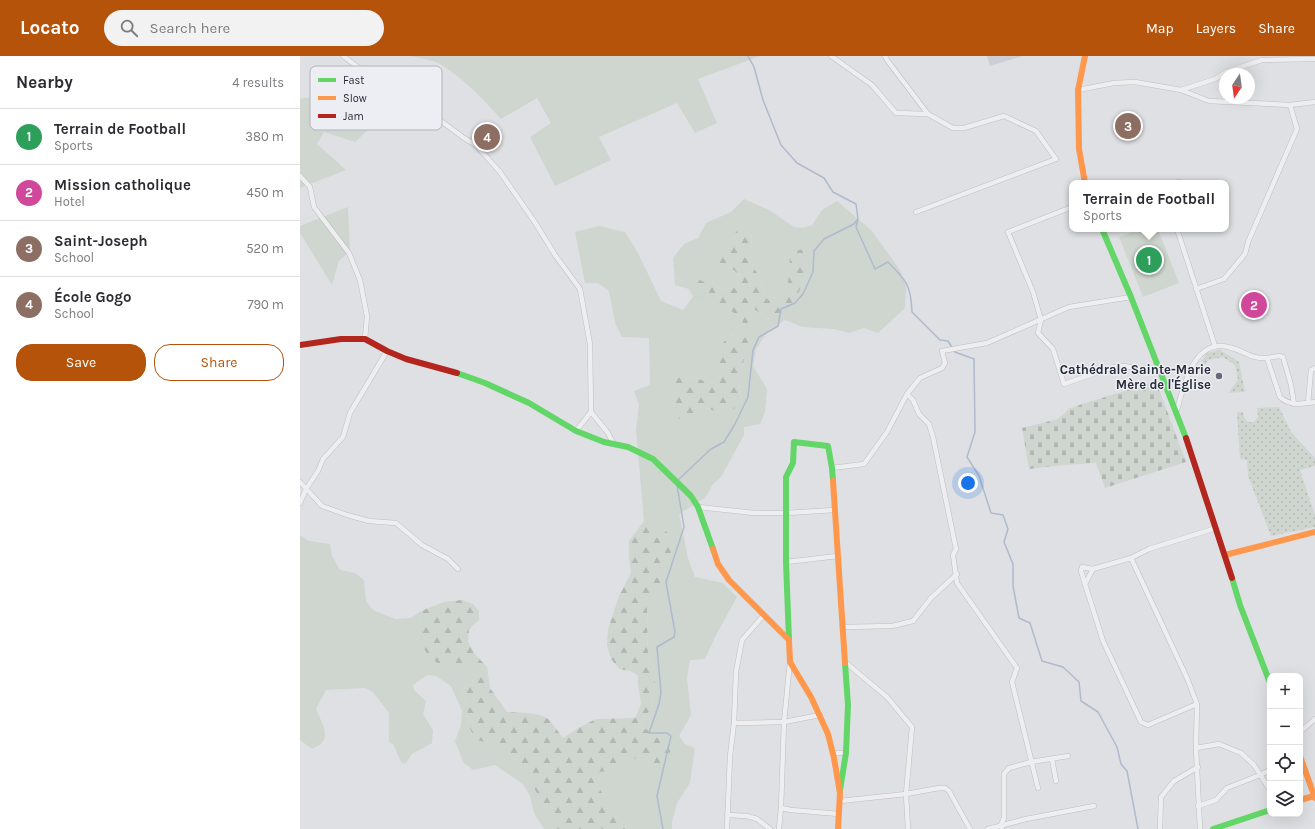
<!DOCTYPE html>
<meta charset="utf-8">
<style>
:root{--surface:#fff;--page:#f2f2f3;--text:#2b2b33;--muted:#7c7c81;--line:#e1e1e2;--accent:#b45309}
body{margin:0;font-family:Karla,sans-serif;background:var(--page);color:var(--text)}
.controls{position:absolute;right:12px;bottom:12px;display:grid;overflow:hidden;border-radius:8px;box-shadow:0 4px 16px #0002}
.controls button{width:36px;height:36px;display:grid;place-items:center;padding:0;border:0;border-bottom:1px solid var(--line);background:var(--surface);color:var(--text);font:20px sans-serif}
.compass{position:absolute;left:919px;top:12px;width:36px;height:36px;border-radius:50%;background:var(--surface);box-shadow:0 4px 16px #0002;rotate:193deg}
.you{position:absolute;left:668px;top:427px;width:14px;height:14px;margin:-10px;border:3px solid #fff;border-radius:50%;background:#1a73e8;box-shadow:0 0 0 6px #1a73e833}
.badge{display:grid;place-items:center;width:26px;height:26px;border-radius:50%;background:var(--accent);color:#fff;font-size:13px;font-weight:700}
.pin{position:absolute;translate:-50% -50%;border:2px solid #fff;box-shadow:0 1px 4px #0006}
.popup{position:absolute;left:769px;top:124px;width:160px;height:52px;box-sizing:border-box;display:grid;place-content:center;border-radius:8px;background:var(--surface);filter:drop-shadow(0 1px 3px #0005);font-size:13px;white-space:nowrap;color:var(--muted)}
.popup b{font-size:15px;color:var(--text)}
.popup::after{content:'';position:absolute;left:50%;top:100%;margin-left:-8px;border:8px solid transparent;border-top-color:var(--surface)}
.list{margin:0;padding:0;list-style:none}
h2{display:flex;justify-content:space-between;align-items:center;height:52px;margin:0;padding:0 16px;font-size:17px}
h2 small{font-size:13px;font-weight:400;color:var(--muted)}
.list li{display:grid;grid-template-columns:26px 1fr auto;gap:12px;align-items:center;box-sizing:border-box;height:56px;padding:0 16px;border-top:1px solid var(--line)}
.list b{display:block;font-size:15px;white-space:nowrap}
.list p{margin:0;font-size:13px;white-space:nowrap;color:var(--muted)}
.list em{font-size:13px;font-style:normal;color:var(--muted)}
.actions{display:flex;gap:8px;padding:12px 16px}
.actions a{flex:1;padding:9px 0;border:1px solid var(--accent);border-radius:16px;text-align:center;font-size:14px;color:var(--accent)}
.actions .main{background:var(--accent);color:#fff}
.icon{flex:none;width:22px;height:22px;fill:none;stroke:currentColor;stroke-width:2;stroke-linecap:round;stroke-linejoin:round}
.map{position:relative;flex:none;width:1015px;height:773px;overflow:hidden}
header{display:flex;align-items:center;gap:24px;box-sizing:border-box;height:56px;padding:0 20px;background:var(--accent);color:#fff}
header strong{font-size:19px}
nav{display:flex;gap:22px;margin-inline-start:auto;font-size:14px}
.search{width:280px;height:36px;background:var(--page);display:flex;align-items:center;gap:10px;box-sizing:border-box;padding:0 14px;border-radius:22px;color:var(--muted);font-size:15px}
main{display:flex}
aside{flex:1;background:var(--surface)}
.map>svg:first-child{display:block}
.built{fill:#cdcfd6}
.grass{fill:#ced6cf;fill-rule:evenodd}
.forest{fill:url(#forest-firs)}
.cemetery{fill:url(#cemetery-stones)}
.park{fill:url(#park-dots)}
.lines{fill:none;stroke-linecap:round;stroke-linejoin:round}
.stream{stroke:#afbacd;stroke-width:1.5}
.street-casing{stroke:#bdbec1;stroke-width:5.5}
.street{stroke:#eeeef0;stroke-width:4.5}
.fast{stroke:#63d668;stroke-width:6}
.slow{stroke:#ff974d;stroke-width:6}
.jam{stroke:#b3261e;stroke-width:6}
.poi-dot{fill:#686b75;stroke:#eceef3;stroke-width:1.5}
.labels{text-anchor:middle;stroke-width:3;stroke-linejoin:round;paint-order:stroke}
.poi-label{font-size:13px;font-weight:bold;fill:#282c3a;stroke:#eceef3;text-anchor:end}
.key{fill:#eceef3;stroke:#b1b4bc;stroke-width:1}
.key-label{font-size:11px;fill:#282c3a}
</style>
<header>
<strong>Locato</strong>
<div class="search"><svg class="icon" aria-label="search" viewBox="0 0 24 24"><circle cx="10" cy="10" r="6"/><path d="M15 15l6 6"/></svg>Search here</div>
<nav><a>Map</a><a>Layers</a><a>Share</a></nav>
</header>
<main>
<aside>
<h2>Nearby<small>4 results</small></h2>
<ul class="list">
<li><span class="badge" style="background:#2e9e5b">1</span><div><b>Terrain de Football</b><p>Sports</p></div><em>380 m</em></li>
<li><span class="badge" style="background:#d1479c">2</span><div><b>Mission catholique</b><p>Hotel</p></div><em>450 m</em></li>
<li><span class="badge" style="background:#8d6e63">3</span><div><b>Saint-Joseph</b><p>School</p></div><em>520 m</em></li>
<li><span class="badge" style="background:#8d6e63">4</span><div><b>École Gogo</b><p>School</p></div><em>790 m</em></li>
</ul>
<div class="actions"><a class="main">Save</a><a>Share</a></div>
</aside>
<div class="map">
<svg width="1015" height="773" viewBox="0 0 1015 773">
<defs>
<pattern id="forest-firs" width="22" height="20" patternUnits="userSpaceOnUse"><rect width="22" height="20" fill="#ced6cf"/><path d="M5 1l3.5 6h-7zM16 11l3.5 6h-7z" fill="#b1b8b2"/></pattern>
<pattern id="cemetery-stones" width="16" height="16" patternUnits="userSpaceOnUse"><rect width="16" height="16" fill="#ced6cf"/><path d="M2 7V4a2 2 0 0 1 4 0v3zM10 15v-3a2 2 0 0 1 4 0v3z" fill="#b1b8b2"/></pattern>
<pattern id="park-dots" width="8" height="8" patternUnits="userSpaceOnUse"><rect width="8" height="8" fill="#ced6cf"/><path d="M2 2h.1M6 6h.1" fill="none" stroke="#b1b8b2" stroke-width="1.8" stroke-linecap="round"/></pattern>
</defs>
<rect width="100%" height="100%" fill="#dfe0e3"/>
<path class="built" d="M687,0H723L690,10Z"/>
<g class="grass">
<path d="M110,0H460L398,23L417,67L395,77L377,47L299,81L311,104L255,130L230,81L251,67L237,42L201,63C183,43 163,22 140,8C132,4 119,2 110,0Z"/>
<path d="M22,39L51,49L72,70L55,86L24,76L17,88L46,114L0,132V43Z"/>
<path d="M444,143L469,154L494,171L503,172L512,169L522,154L537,145L572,175L600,214L606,230L605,252L578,277L564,272L549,277L534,273L502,271L485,264L469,274L456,293L453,310L467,333L465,356L460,368L444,371V379L421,421L413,428L405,442L379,458L388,502L395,521L423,527L437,541L416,579L405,603L390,604L387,622L391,659L379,680L385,688L395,692L390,727L377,747L372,766V773H327L294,725L295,716L317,698L326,697L341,706L372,680L345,673L339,667L351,653L356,617L348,600L347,554L360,530L363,470L344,465L336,374L339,349L334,335L350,329L349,282L322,281L315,267L309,235L298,227H285L275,176L299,170L325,176L337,195L361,245L383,254L393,241L389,233L375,229L373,202L384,188L398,182L406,167L431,156ZM438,171L446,173L452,180L450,207L461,222L464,241L473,246L481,242L488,226L490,200L509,202L506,220L491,253L468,263L457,254L448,253V290L438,324L442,342L423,358L406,352L383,318L411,327L418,321V304L431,279L440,276L445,269L433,256L401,242L395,223L421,233L430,234L438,229L440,221L434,214L418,206L431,187Z"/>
<path d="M48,151L50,195L39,205L32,229L0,177V170Z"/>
<path d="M840,173H858L879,227L843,241L819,181Z"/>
<path d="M0,479L9,485L30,488L32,500L40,514L55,517L64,524L66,545L73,554L95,563L111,562L121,555L119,586L169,608L176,613C176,627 173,628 161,633L167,650L168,669L176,684L193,688L215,703L231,726L255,773H244L234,757L230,740L223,728L195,709L173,714L163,706L155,685L161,669L162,655L151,630L136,620L127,619L113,629L114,634L126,645L123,658L133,674L132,687L112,698L105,708L101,706L93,688L89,686V657L73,636L65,632L26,634L16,653C23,670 34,684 12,693L0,684Z"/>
</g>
<g class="forest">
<path d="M438,171L446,173L452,180L450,207L461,222L464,241L473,246L481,242L488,226L490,200L497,194L507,193L509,202L506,220L491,253L477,264C461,263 463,253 448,253V290L438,324L442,342L439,350L423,358L406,352L381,364L374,358L375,323L383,318L411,327L418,321C418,300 417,282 440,276L445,269L433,256L401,242L387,227L395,222L421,233L430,234L438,229L440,220L434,214L418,206L416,197L431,187Z"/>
<path d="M344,465L363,470L368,478L371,496L360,530L347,554L348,600L356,617L351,653L339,667L345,673L373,680L374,689L361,712L354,718C343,708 332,696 317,699L319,707L313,715L295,716L294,725L327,773H255L231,726L215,703L193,688L176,684L168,669L167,650L161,633C173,629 176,626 176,613L169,608L142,611L129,600L119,586L121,555L144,546L162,544L173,548L179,555V564L169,573L168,586L175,598L187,611L190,632L207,656C218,657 241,656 249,664C254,669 258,676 263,682L280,671L296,663L335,662L341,648L338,628V619L330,615L319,613L311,603L307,589L308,573L319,540L331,517L329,500V485Z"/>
</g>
<path class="cemetery" d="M856,325L886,406L805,432L796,407L764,409L729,413L722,372L758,363L770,352Z"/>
<g class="park">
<path d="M920,294L939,306L945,336L926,337L929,336L938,324L935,309L923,301L908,304L900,316L896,315L907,297Z"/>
<path d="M979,351L991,376L1015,402V410L1000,414L1015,459V471L971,480L948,420L947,404L940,403L937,356H943L944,362L948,366H954L958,361L957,352Z"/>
</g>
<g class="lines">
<g class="stream">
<path d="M448,0L454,11L463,44L481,89L497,107L524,122L533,136L556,148L558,163L556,171L575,213L588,206C606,224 611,229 612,256L640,284L648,285L655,296L674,303L675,376L667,401L679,420L691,457L703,459L708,473L704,486L713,508V530L719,562L730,567L742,605L763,611L779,626L781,645L798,656L817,691L821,708L827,715L838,773"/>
<path d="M378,424L411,393L424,386L435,368L448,341L453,294L459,281L478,270L481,253L495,247L503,238L513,216L514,195L524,183L554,168L557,164"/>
<path d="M363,773L357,740L371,680L367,677H349L359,648L361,637L357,591L374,581L375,576L366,526L384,471L377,429"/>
</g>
<defs>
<g id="street">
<path d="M43,0L98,41L118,48L164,82L176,89L200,116L236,168L255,199L280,233L290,288L291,356L276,375"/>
<path d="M531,0L572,29L596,57L628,58L653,72H664L704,60L736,75L756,103L616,156"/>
<path d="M585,0L587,4L628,58"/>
<path d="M778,34L814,27L835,26L881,34L909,45L990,49L1015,46"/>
<path d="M881,34L915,23L926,16L962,4L1015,3"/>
<path d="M0,120L10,131L14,151L49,197L60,224L67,260L65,283"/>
<path d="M874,127L879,126L883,127"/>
<path d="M772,151L708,176L733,236L741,264L738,277L753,293L764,328L813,311L824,310L840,313L858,311"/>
<path d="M877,173L915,290"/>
<path d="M896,233L924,223L945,198L948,186L997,73L990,49"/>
<path d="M967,302L979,300L983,301L991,329L994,348"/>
<path d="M607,338L613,344L619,358L629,368L633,381L656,493L653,499L657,527L717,612L712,626L738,732"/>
<path d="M1008,347L1011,314L1015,312"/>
<path d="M291,356L308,377L313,387"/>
<path d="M876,357C884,331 893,279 932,292C947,296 950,303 967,302L980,341C989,350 1003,348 1015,346"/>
<path d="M532,412L564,408L587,376L607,338L620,322L642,312L645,307L642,295L687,287L769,251L831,241"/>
<path d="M0,426L22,450L47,459L69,465L96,467L122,489L148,503L158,513"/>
<path d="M0,447L6,433L18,415L23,403L43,381L50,357L87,295"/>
<path d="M398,451L454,457H487L534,454"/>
<path d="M831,502L793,513L785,528L803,585L841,666L848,669L897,648"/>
<path d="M486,506L538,500"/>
<path d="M785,528L781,515L782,511L793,513"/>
<path d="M543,571L592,570L613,565L631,542L657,518"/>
<path d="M545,606L587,641L612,671L606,738L608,773"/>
<path d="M434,667L484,666L520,659"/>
<path d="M1000,676L1015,663"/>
<path d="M896,692L919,688L941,697L954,709L970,734"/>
<path d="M533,697H546"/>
<path d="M752,703L756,725"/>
<path d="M540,745L606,738L639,732H645L649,735L670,773"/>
<path d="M898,750L916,744L927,732L960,719L970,714"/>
<path d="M481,752L491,754L539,758"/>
<path d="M427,759L447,760L457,763L470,773"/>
<path d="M427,773L430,700L434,667L436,616L442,584L464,559"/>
<path d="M479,773L481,752L484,666L490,606"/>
<path d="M688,773L726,763L794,750"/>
<path d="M702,773L701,769L704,762V718L709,712L731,706L768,700"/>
<path d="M860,773L861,741L874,725L898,711"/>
<path d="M900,773L896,692L897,648L887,622L831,502L849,493L916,472"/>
</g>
</defs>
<use href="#street" class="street-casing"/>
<use href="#street" class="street"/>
<g class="fast">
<path d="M802,173L831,241L886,382"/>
<path d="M157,317L185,327L229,347L276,375L304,386L328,391L353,403L391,440L398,451L413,493"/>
<path d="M932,522L940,549L970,627"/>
<path d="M489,584L486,506V421L493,407L494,386L528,390L532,412L533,425"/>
<path d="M540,734L546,697L548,649L545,607"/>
<path d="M913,773L970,754"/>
</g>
<g class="slow">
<path d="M785,0L778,34L779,93L785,127"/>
<path d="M533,425L545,607"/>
<path d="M413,493L418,508L429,524L489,584L490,606L511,641L528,678L534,702L540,737L538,773"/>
<path d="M925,499L1015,476"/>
<path d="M1000,700L1015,742"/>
<path d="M1000,744L1014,740"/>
</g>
<g class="jam">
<path d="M0,289L41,283H65L87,295L106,303L157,317"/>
<path d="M886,382L932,522"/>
</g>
</g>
<circle class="poi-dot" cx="919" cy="320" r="4"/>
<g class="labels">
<g class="poi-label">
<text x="911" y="318">Cathédrale Sainte-Marie<tspan x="911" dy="15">Mère de l'Église</tspan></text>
</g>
</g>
<rect x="10" y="10" width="132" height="64" rx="6" class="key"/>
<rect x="18" y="22" width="18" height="4" fill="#63d668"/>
<rect x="18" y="40" width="18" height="4" fill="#ff974d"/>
<rect x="18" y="58" width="18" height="4" fill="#b3261e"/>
<g class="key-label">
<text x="43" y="28">Fast</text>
<text x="43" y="46">Slow</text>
<text x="43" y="64">Jam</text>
</g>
</svg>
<div class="controls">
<button>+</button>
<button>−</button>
<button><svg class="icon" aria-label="locate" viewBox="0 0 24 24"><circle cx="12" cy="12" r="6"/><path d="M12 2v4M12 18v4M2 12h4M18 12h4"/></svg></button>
<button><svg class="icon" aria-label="layers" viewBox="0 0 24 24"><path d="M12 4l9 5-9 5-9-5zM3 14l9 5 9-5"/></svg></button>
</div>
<svg class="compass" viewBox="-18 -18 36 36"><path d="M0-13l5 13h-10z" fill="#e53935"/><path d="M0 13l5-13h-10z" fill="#7c7c81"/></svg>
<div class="you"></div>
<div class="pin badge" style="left:849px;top:204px;background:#2e9e5b">1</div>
<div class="popup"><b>Terrain de Football</b>Sports</div>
<div class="pin badge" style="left:954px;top:249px;background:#d1479c">2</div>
<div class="pin badge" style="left:828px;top:70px;background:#8d6e63">3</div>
<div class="pin badge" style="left:187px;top:81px;background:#8d6e63">4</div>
</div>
</main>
